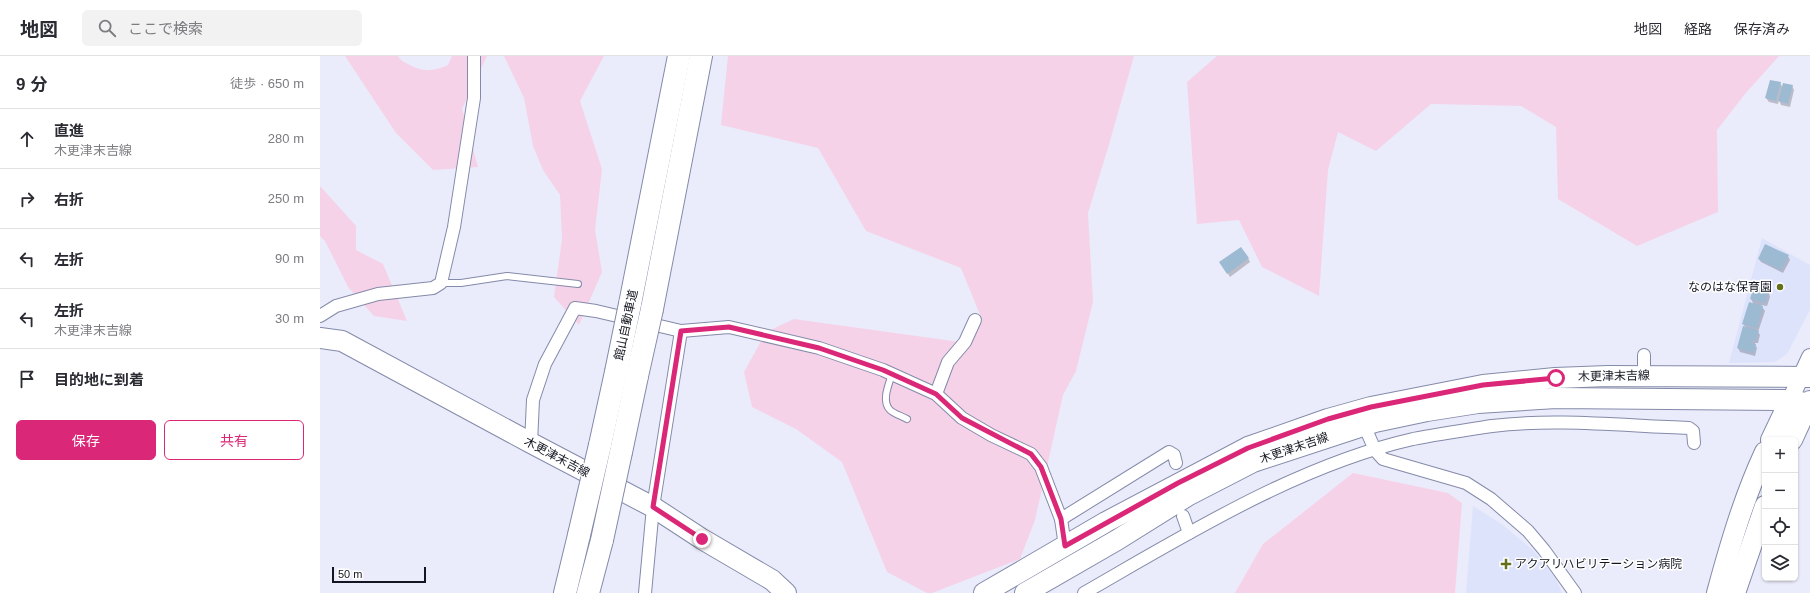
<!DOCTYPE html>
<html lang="ja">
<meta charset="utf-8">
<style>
:root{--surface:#fff;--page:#f2f2f3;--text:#2b2b33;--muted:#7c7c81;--line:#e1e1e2;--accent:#db2777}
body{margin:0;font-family:Arial,"Noto Sans JP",sans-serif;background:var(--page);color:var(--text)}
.controls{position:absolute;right:12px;bottom:12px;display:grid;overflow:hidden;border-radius:6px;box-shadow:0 1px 3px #0004}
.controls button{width:36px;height:36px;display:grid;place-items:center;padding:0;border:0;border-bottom:1px solid var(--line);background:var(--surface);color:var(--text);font:20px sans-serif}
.scale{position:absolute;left:12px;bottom:10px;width:94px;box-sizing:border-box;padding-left:4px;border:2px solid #131520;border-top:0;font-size:11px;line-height:14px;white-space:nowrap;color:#131520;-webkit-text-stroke:3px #fff;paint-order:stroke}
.stop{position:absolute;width:12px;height:12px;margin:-9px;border:3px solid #db2777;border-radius:50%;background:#fff}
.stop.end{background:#db2777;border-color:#fff;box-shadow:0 1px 4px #0008}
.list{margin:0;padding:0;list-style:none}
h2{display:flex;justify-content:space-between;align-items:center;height:52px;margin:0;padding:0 16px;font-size:17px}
h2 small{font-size:13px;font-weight:400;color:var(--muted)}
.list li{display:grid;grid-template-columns:26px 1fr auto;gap:12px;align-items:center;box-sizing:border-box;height:60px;padding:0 16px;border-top:1px solid var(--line)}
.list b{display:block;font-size:15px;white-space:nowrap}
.list p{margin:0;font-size:13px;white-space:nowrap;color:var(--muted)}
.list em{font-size:13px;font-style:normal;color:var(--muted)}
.actions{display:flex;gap:8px;padding:12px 16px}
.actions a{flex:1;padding:9px 0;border:1px solid var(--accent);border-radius:6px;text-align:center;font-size:14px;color:var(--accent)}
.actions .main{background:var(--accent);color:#fff}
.icon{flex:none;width:22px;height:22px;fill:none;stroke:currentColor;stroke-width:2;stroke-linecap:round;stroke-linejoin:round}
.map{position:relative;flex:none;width:1490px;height:537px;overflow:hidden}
header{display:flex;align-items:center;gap:24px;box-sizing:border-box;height:56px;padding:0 20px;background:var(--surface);border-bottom:1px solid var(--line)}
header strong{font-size:19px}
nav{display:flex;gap:22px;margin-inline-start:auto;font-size:14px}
.search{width:280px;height:36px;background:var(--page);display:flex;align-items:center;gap:10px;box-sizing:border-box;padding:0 14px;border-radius:6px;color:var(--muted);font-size:15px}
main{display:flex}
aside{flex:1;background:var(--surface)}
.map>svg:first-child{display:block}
.built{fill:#dee3fc}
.green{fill:#f6d2e8}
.shadow{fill:#0003}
.building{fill:#9dbad3}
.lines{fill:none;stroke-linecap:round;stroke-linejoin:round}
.service-casing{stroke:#848aa9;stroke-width:8}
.minor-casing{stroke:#848aa9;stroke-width:14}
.tertiary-casing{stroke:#848aa9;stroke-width:18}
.primary-casing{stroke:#848aa9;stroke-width:22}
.motorway-casing{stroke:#848aa9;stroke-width:24}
.service{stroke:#fff;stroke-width:6}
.minor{stroke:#fff;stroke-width:12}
.tertiary{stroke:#fff;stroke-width:16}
.primary{stroke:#fff;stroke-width:20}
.motorway{stroke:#fff;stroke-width:22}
.motorway-bridge-casing{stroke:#848aa9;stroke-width:24;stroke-linecap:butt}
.motorway-bridge{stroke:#fff;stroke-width:22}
.route{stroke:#db2777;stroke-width:5}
.poi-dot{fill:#65711a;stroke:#fff;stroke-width:1.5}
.labels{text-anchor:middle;stroke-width:3;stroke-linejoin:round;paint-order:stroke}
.poi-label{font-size:12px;fill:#131520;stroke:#fff;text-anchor:end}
.street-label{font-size:12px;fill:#131520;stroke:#fff}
</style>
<header>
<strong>地図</strong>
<div class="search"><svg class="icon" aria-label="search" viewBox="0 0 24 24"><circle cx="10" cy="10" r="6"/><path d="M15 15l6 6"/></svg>ここで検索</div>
<nav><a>地図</a><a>経路</a><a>保存済み</a></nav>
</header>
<main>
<aside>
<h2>9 分<small>徒歩 · 650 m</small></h2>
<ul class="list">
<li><svg class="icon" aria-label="ahead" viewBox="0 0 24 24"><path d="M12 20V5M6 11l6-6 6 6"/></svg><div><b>直進</b><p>木更津末吉線</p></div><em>280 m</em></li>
<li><svg class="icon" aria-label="right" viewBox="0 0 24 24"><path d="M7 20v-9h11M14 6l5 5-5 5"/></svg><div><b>右折</b></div><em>250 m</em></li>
<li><svg class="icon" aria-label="left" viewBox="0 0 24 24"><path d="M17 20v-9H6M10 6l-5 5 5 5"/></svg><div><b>左折</b></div><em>90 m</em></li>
<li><svg class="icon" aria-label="left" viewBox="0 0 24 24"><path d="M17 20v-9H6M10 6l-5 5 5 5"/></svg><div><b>左折</b><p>木更津末吉線</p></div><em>30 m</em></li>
<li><svg class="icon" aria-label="arrive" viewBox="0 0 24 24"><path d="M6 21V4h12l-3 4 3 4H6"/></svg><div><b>目的地に到着</b></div></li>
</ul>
<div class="actions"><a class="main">保存</a><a>共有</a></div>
</aside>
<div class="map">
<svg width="1490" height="537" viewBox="0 0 1490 537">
<rect width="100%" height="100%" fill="#eaecfb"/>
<g class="built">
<path d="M1442,182L1490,209V254L1467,298L1455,306L1409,307Z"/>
<path d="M1153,450L1183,469L1213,494L1236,523L1242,537H1146Z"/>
</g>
<g class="green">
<path d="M25,0H78C80,4 84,6 88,8C102,16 113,16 128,9L132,0H167L142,53L158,111L113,114L76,77Z"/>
<path d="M184,0H284L260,45L282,113L275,174L282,216L259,269L234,241L242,183L240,139L223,114L213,90L204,42Z"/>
<path d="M408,0H814L788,92L768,157L773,246L756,315L743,339L715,464L700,503L612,537H607L567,516L522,406L476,373L432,351L424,316L446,276L474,263L640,286L662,264L641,212L546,175L498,92L401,69Z"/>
<path d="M897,0H1459L1425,38L1397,74L1398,156L1317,190L1238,143L1236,71L1201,50L1111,48L1056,95L1018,76L1008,114L999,240L942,211L919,164L877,168L867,26Z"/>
<path d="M0,130L36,170V194L63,208L87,265L54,260L28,231L5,185L0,180Z"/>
<path d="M1033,417L1128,437L1142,447L1135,537H915L943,488Z"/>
</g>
<g class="shadow">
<path d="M1460,27L1463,32L1472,30L1474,34L1470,51L1461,49L1459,44L1458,48L1449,46L1446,42Z"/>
<path d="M1468,200L1470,204L1463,217L1441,206L1439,203Z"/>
<path d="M928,202L930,206L910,221L903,210Z"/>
<path d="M1447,230L1450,241L1447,250L1441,249L1445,255L1438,276L1440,279L1438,287H1435V288L1437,292L1435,300L1420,296L1418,292L1426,272L1423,268L1434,249L1431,243Z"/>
</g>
<g class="building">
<path d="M1450,24L1461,26L1456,45L1445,42Z"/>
<path d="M1463,27L1473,29L1468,48L1458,45Z"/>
<path d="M1445,188L1469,199L1461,214L1438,203Z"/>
<path d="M921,191L929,202L907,218L899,206Z"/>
<path d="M1435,226L1447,230L1446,235L1448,236L1445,247L1430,243Z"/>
<path d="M1429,246L1443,250L1437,272L1422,268Z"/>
<path d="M1423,270L1439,275L1436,284H1433L1432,287L1436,288L1433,297L1417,292Z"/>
</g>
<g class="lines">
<defs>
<g id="service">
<path d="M121,227H141L187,220L258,228"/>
<path d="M572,318C569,328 561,345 570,354C574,358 582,360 587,363"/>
</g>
<g id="minor">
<path d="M0,260L16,250L58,238L113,232L121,227L134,171L154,42V0"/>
<path d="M1324,299V320"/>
<path d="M616,338L628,306L645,286L655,264"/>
<path d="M1044,369L1055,394L1063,403L1146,427L1171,443L1208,475L1224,494L1255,537"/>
<path d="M211,387L213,344L225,308L255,252L276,255L361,275L409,271L499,292L563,314L616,338L642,362L671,379L711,398L721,411L741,463L849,396L854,399L856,407"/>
<path d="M863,460L869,477"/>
<path d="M741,463L745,490"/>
<path d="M325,537L333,451L361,275"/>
<path d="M764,537C865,479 978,409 1093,383C1119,378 1146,374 1172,370C1236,362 1305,370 1369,372L1373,375L1374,387"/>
</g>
<path id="tertiary" d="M1481,344H1470L1490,301"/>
<g id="primary">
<path d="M0,282L22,285L211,387L333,451L382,483L452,524L466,537"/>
<path d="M1472,384L1490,345"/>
<path d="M664,537L786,466L928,391L1008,363L1051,351L1163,329L1235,322L1288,320L1490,321"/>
<path d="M705,537L797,484L869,439L933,406L1055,366L1107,355L1158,347L1236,342L1470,344L1451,384"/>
<path d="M1397,537C1410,489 1424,441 1445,396"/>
<path d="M1415,537L1445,450"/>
</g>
<g id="motorway">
<path d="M310,248L359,0"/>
<path d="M332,253L381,0"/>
<path d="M280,389L296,316"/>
<path d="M301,396L317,320"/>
<path d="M245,537L259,479"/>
<path d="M268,537L282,484"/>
</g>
</defs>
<use href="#service" class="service-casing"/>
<use href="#minor" class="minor-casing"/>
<use href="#tertiary" class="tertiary-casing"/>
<use href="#primary" class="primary-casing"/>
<use href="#motorway" class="motorway-casing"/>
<use href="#service" class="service"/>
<use href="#minor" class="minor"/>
<use href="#tertiary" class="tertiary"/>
<use href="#primary" class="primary"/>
<use href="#motorway" class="motorway"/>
<defs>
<g id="motorway-bridge">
<path d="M296,316L310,248"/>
<path d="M317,320L332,253"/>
<path d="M259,479L280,389"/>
<path d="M282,484L301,396"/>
</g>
</defs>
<use href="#motorway-bridge" class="motorway-bridge-casing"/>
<use href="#motorway-bridge" class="motorway-bridge"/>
</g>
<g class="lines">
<path class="route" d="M382,483L333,451L361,275L409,271L499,292L563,314L616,338L642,362L711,398L721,411L741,463L745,490L858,427L928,392L1008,363L1051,351L1163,329L1236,322"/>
</g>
<g class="poi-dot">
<circle cx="1460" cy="231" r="4"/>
<path d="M1184 502h4v4h4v4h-4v4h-4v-4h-4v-4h4z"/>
</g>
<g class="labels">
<g class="poi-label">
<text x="1452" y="235">なのはな保育園</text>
<text x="1195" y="512" text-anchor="start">アクアリハビリテーション病院</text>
</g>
<g class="street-label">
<text transform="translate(306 269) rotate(-78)" y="4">館山自動車道</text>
<text transform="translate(1294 320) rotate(-1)" y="4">木更津末吉線</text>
<text transform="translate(974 392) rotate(-19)" y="4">木更津末吉線</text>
<text transform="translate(237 401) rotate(28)" y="4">木更津末吉線</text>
</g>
</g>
</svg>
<div class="controls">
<button>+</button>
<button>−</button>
<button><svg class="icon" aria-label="locate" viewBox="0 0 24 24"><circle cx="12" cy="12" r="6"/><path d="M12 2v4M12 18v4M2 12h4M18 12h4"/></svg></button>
<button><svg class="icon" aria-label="layers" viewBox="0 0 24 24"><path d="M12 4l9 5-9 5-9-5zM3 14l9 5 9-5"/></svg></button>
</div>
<div class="scale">50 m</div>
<div class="stop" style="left:1236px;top:322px"></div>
<div class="stop end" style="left:382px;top:483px"></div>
</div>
</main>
